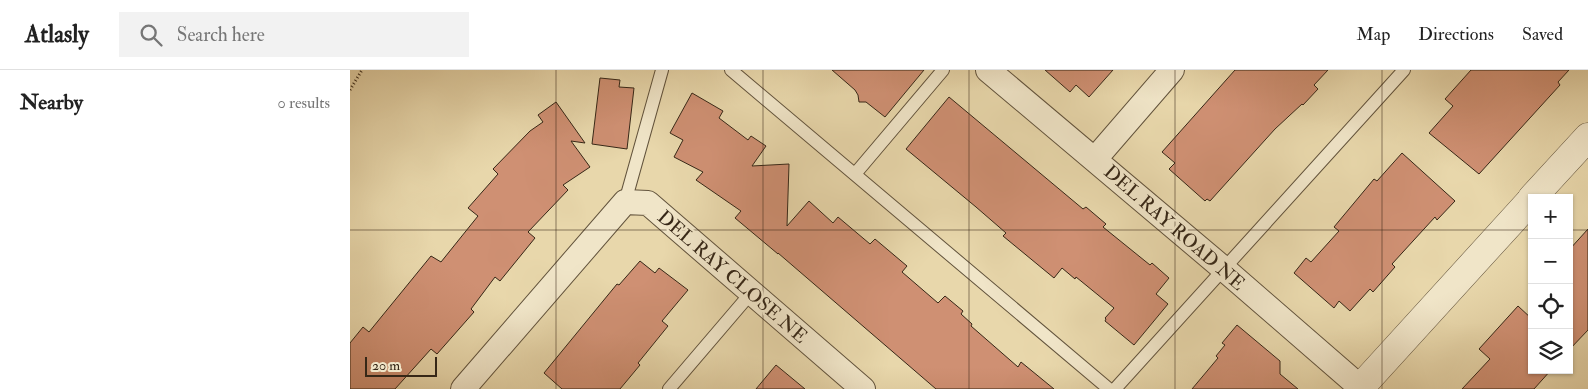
<!DOCTYPE html>
<meta charset="utf-8">
<style>
:root{--surface:#fff;--page:#f2f2f2;--text:#222;--muted:#767676;--line:#e0e0e0}
body{margin:0;font-family:"IM FELL Double Pica",serif;background:var(--page);color:var(--text)}
.controls{position:absolute;right:15px;bottom:15px;display:grid;overflow:hidden;border-radius:0px;box-shadow:0 1px 4px #0004}
.controls button{width:45px;height:45px;display:grid;place-items:center;padding:0;border:0;border-bottom:1px solid var(--line);background:var(--surface);color:var(--text);font:25px sans-serif}
.scale{position:absolute;left:15px;bottom:12px;width:72px;box-sizing:border-box;padding-left:5px;border:2px solid #362717;border-top:0;font-size:14px;line-height:18px;white-space:nowrap;color:#362717;-webkit-text-stroke:4px #f0e5c8;paint-order:stroke}
.list{margin:0;padding:0;list-style:none}
h2{display:flex;justify-content:space-between;align-items:center;height:65px;margin:0;padding:0 20px;font-size:21px}
h2 small{font-size:16px;font-weight:400;color:var(--muted)}
.icon{flex:none;width:28px;height:28px;fill:none;stroke:currentColor;stroke-width:2;stroke-linecap:round;stroke-linejoin:round}
.map{position:relative;flex:none;width:1238px;height:319px;overflow:hidden}
header{display:flex;align-items:center;gap:30px;box-sizing:border-box;height:70px;padding:0 25px;background:var(--surface);border-bottom:1px solid var(--line)}
header strong{font-size:24px}
nav{display:flex;gap:28px;margin-inline-start:auto;font-size:18px}
.search{width:350px;height:45px;background:var(--page);display:flex;align-items:center;gap:12px;box-sizing:border-box;padding:0 18px;border-radius:0px;color:var(--muted);font-size:19px}
main{display:flex}
aside{flex:1;background:var(--surface)}
.map>svg:first-child{display:block}
.building{fill:#cf9073;stroke:#362717}
.lines{fill:none;stroke-linecap:round;stroke-linejoin:round}
.service-casing{stroke:#62533c;stroke-width:14}
.minor-casing{stroke:#62533c;stroke-width:26}
.tertiary-casing{stroke:#62533c;stroke-width:29}
.path{stroke:#362717;stroke-width:3;stroke-dasharray:1 2.5;stroke-linecap:butt}
.service{stroke:#f0e5c8;stroke-width:12}
.minor{stroke:#f0e5c8;stroke-width:24}
.tertiary{stroke:#f0e5c8;stroke-width:28}
.grid{fill:none;stroke:#362717;stroke-width:1;stroke-opacity:0.55}
.labels{text-anchor:middle;stroke-width:4.5;stroke-linejoin:round;paint-order:stroke}
.street-label{font-size:19px;fill:#362717;stroke:#f0e5c8}
</style>
<header>
<strong>Atlasly</strong>
<div class="search"><svg class="icon" aria-label="search" viewBox="0 0 24 24"><circle cx="10" cy="10" r="6"/><path d="M15 15l6 6"/></svg>Search here</div>
<nav><a>Map</a><a>Directions</a><a>Saved</a></nav>
</header>
<main>
<aside>
<h2>Nearby<small>0 results</small></h2>
<ul class="list">
</ul>
</aside>
<div class="map">
<svg width="1238" height="319" viewBox="0 0 1238 319">
<rect width="100%" height="100%" fill="#e8d7ab"/>
<filter id="stains"><feTurbulence type="fractalNoise" baseFrequency=".004" numOctaves="4"/><feColorMatrix values="0 0 0 0 .2 0 0 0 0 .09 0 0 0 0 .02 0 0 0 .5 -.17"/></filter>
<radialGradient id="worn" r=".72"><stop offset=".6" stop-color="#630" stop-opacity="0"/><stop offset="1" stop-color="#630" stop-opacity=".3"/></radialGradient>
<g class="building">
<path d="M482,0H574L535,47L516,32H509L508,25L505,20Z"/>
<path d="M695,0H763L739,27L726,15L720,22Z"/>
<path d="M885,0H978L964,15L968,19L953,35L952,34L925,59L860,131L857,129L855,131L819,99L825,93L812,82Z"/>
<path d="M1121,0H1219L1208,12L1210,15L1129,104L1079,63L1103,36L1095,29Z"/>
<path d="M250,8L270,10L269,17L284,18L277,79L242,74Z"/>
<path d="M342,23L373,41L369,48L398,70L401,66L416,76L402,96L439,94L437,156L459,131L483,153L488,147L520,174L525,169L557,196L552,202L588,233L595,226L613,241L611,244L622,254L621,256L668,297L671,292L704,319H586L428,183V184L385,148L391,141L346,110L353,102L324,87L333,70L320,63Z"/>
<path d="M599,27L733,139L736,137L756,154L753,157L800,195L802,193L819,208L806,224L818,234L784,275L755,251L756,249L755,248L764,238L726,207L725,209L712,198L704,208L653,166L656,163L626,137L556,79Z"/>
<path d="M206,32L235,73L221,71L240,97L213,115L218,120L178,162L185,168L150,211L145,207L121,239L124,242L87,284L81,279L45,319H0V273L13,257L19,262L81,186L91,192L128,146L118,138L148,104L143,99L180,61L193,52L188,45Z"/>
<path d="M1052,83L1105,131L1087,150L1085,147L1042,194L1045,197L1023,222L1020,219L1000,241L989,231L984,238L944,203L956,188L961,192L989,161L984,157L1024,109L1027,111Z"/>
<path d="M1238,159V260L1219,280V180Z"/>
<path d="M290,191L305,203L309,198L338,220L312,251L318,256L288,293L290,295L270,319H212L194,303L267,214L269,215Z"/>
<path d="M1168,236L1182,249V300H1201L1184,319H1112L1140,289L1129,279Z"/>
<path d="M887,255L930,291V304L948,319H842L868,288L866,286L875,275L872,273Z"/>
<path d="M426,295L455,319H406Z"/>
</g>
<g class="lines">
<defs>
<g id="service">
<path d="M381,0L759,319"/>
<path d="M505,104L593,0"/>
<path d="M275,132L312,0"/>
<path d="M319,319L401,223"/>
<path d="M765,319L1054,0"/>
</g>
<g id="minor">
<path d="M638,0L874,199L1010,317"/>
<path d="M745,89L822,0"/>
<path d="M113,319L275,132L298,133L513,319"/>
</g>
<g id="tertiary">
<path d="M1182,128L1238,67"/>
<path d="M1009,319L1182,129"/>
</g>
</defs>
<use href="#service" class="service-casing"/>
<use href="#minor" class="minor-casing"/>
<use href="#tertiary" class="tertiary-casing"/>
<path class="path" d="M0,20L12,0"/>
<use href="#service" class="service"/>
<use href="#minor" class="minor"/>
<use href="#tertiary" class="tertiary"/>
</g>
<path class="grid" d="M206,0V319M413,0V319M619,0V319M825,0V319M1032,0V319M0,160H1182M1219,160H1238"/>
<g class="labels">
<g class="street-label">
<text transform="translate(825 157) rotate(41)" y="7">DEL RAY ROAD NE</text>
<text transform="translate(383 206) rotate(41)" y="7">DEL RAY CLOSE NE</text>
</g>
</g>
<rect width="100%" height="100%" filter="url(#stains)"/>
<rect width="100%" height="100%" fill="url(#worn)"/>
</svg>
<div class="controls">
<button>+</button>
<button>−</button>
<button><svg class="icon" aria-label="locate" viewBox="0 0 24 24"><circle cx="12" cy="12" r="6"/><path d="M12 2v4M12 18v4M2 12h4M18 12h4"/></svg></button>
<button><svg class="icon" aria-label="layers" viewBox="0 0 24 24"><path d="M12 4l9 5-9 5-9-5zM3 14l9 5 9-5"/></svg></button>
</div>
<div class="scale">20 m</div>
</div>
</main>
